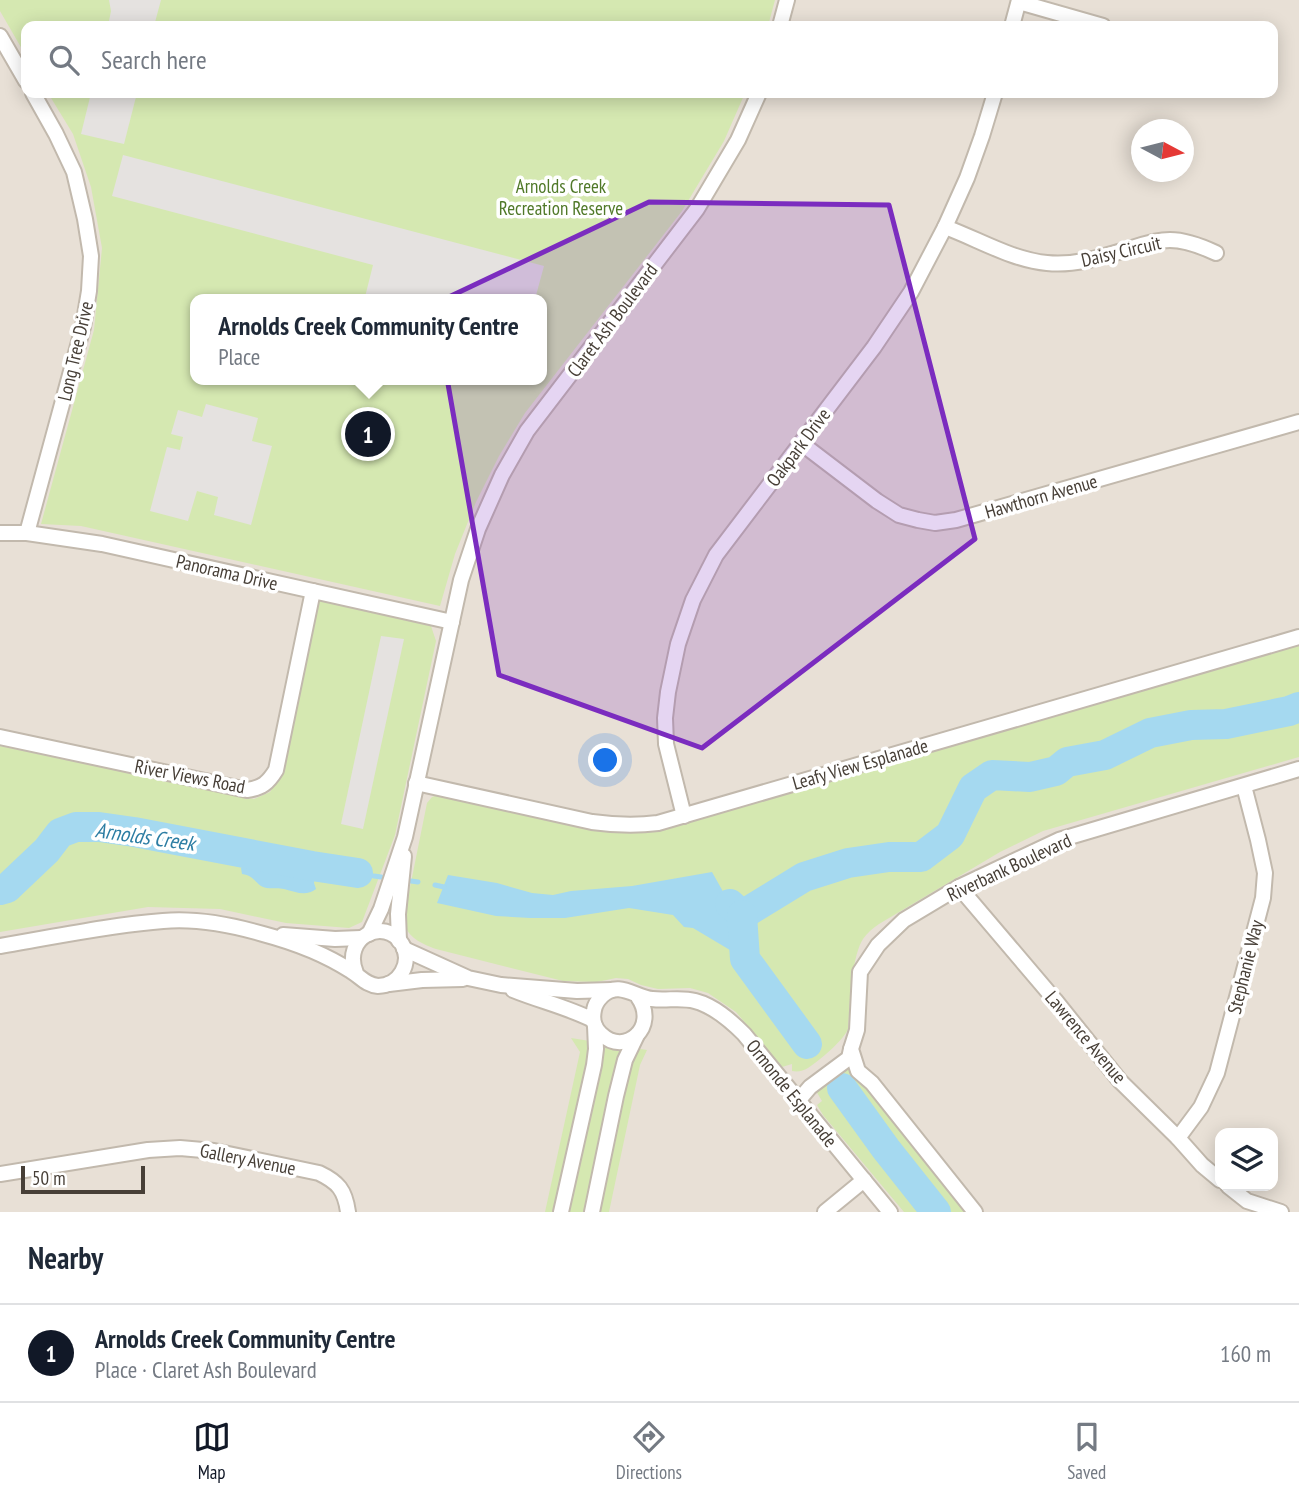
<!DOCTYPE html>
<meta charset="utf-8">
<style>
:root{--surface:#fff;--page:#f6f6f7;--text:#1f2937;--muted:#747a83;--line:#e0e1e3;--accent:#111827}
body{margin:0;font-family:"PT Sans Narrow",sans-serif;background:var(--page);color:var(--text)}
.controls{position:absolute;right:21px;bottom:21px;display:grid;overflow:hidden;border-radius:14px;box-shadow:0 4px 18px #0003}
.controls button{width:63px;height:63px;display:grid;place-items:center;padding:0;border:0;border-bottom:2px solid var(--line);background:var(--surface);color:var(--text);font:35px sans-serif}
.compass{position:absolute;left:1131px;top:119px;width:63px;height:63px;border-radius:50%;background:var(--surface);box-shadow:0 4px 18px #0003;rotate:97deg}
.scale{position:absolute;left:21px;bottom:18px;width:124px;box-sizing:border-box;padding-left:7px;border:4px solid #473f37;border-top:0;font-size:19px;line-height:24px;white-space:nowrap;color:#473f37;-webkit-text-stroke:5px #fff;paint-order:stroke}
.you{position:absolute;left:606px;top:761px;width:24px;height:24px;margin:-18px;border:5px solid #fff;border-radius:50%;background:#1a73e8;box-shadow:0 0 0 10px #1a73e833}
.badge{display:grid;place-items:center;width:46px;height:46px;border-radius:50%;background:var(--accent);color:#fff;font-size:23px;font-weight:700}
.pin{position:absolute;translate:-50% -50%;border:4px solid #fff;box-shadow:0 2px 7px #0006}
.popup{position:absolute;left:190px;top:294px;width:357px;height:91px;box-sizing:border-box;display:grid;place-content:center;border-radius:14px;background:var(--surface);filter:drop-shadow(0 2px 5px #0005);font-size:23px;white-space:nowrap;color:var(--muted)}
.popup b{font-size:26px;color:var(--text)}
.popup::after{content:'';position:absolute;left:50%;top:100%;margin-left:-14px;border:14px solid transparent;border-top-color:var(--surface)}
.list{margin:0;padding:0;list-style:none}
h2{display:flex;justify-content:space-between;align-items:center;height:91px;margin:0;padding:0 28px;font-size:30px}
h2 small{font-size:23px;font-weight:400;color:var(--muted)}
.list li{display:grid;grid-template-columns:46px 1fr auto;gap:21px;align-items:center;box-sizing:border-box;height:98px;padding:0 28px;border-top:2px solid var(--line)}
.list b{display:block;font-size:26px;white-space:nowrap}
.list p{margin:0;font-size:23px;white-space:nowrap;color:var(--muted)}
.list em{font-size:23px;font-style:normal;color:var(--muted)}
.icon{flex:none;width:38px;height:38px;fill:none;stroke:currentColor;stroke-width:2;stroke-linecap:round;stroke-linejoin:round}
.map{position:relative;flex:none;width:1299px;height:1212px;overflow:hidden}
.search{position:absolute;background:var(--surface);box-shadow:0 4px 18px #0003;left:21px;right:21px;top:21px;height:77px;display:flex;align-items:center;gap:18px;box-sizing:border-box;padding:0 24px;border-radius:14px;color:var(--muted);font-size:26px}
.sheet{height:189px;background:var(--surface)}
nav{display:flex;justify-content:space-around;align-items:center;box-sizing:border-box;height:98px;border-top:2px solid var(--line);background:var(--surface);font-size:19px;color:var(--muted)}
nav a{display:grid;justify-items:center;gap:4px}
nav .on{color:var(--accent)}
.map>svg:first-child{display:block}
.residential{fill:#e8e0d6;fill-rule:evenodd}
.green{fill:#d5e8b1;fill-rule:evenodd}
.parking{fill:#e5e2e0}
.water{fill:#a5d9f0}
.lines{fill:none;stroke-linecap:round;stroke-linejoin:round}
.stream{stroke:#a5d9f0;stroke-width:5}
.river{stroke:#a5d9f0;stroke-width:30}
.minor-casing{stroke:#c2b9ad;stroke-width:18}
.minor{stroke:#fff;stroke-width:14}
.marked{fill:#7b2cbf;fill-opacity:0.2;stroke:#7b2cbf;stroke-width:5;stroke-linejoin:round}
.labels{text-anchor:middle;stroke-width:7;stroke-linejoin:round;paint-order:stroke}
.park-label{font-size:19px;fill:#507929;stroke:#fff}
.street-label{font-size:19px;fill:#473f37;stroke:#fff}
.water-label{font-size:21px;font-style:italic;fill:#2c7da3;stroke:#fff}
</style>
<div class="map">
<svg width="1299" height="1212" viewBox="0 0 1299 1212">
<rect width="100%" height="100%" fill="#f4efe8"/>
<path class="residential" d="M0,0H1299V1212H0ZM26,26H1273V93H26ZM1142,130H1184V172H1142ZM195,299H541V380H195ZM1220,1133H1273V1186H1220Z"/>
<g class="green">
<path d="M0,0H775L768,26H26V56L0,11Z"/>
<path d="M48,93H745L724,141L682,211L525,413L499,456L476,502L455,554L440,606L81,526L41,524L94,330L102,248L91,187L73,134ZM195,299H541V380H195Z"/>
<path d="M317,600L431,626L436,641L395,835L362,922L349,928L286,923L220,909L148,907L0,932V746L254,799L270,792L281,775Z"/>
<path d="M1299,643V757L1043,831L1000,852L879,924C873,928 867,933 863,939C851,958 850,1005 848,1029C844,1040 819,1061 808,1068C803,1071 798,1072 792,1071V1064L782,1067L736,1012L708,993L690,988L658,989L641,985L628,979L616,978L597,982L563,981L436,949C420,943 409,938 403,922L427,803L432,797L441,794L613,831Z"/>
<path d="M571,1038L647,1050L640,1065L609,1212H545L580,1052Z"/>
<path d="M847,1063L871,1074L983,1212H904L823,1115L817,1105L822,1101L816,1091Z"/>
</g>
<g class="parking">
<path d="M109,0H161L154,26H108L111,11Z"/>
<path d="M91,93H137L124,144L81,134Z"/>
<path d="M123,155L544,266L535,299H374L365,297L373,265L112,196Z"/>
<path d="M206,404L258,418L252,441L272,446L251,525L214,515L218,497L197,491L188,521L150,511L167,447L180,450L183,437L171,434L178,410L202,417Z"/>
<path d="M381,636L404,639L363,829L341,824Z"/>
</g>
<g class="water">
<path d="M263,852C282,857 301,856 316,870L314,883L316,889C306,897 296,892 284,889C277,887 268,890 261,886C254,881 252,875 242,874L241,868L247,864L244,861L248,854Z"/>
<path d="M712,872L730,904L742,915L745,959L693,928L684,927L673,915L629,908L565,918H530L496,916L437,903L448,875L497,883L532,893L553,895L571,891L632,886Z"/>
</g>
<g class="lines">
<g class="stream">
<path d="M374,876L381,877"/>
<path d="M411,881L418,882"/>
<path d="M435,885L444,887"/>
</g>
<g class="river">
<path d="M0,890L7,888L47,850L60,833L76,827H99L134,832L312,866L358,873"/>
<path d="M730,904L742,915L804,877L848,863L889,857H921L950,835L973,788L992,775L1030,777L1056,771L1067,762L1105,755L1150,733L1191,725L1226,724L1289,711L1299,707"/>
<path d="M742,915L745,959L807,1044"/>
<path d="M842,1088L886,1149L936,1212"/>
</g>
<defs>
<g id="minor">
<path d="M1019,2L1103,26"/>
<path d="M780,26L787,0"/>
<path d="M1012,26L1019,0"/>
<path d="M0,36L26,81"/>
<path d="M945,227C978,239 1012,260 1047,263C1077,266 1105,256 1132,248C1144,244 1157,240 1170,240C1186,240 1201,246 1216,253"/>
<path d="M801,443L877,501L899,515L918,520L935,523L956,520L1299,422"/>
<path d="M0,533H27L102,544L452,622"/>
<path d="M27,533L83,327L89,291L91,256L85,219L74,172L56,134L33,93"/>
<path d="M0,737L247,790C262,788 268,783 276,770L313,591"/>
<path d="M416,783L592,822C614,825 635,826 658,823L1299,637"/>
<path d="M684,816L666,744L665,718L668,692L678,644L693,600L716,555L874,347L911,292L945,227L967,178L982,136L995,93"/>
<path d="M959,887L1055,1000L1120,1081L1178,1138L1202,1165L1220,1180"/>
<path d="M369,934L381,909L405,837L461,580L478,529L502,475L527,431L697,209L738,140L759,93"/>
<path d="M283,935L335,939L361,938"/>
<path d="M399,941L398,914L404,856"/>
<path d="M0,946C54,937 109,925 163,921C196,918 232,925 263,934C293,942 325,954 351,971C361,977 366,985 378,986C399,986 413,963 402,944C385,916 341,937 356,973"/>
<path d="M404,949L468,978L501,985L577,991L612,990"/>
<path d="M389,984L422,980L463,979"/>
<path d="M513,990C540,1001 567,1007 593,1020"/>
<path d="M638,997C659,1027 625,1057 601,1034C594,1028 592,1019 594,1010C595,1004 598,1000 602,996C618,980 635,997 652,999C666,1001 681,997 695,1001C714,1006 730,1020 744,1034L890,1212"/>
<path d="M798,1101L810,1087L849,1058L851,1049"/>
<path d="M1178,1138L1201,1107L1217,1073L1263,898L1265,873L1258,840L1244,786"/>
<path d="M0,1174L148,1150L180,1148L214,1151L319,1173C338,1182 345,1190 348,1212"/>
<path d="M1228,1186L1247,1201L1281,1212"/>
<path d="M561,1212L594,1065L596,1049L595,1026"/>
<path d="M592,1212L616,1096L625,1060L637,1035"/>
<path d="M825,1212L864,1180"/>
<path d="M975,1212L872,1083L858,1071L851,1049L857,1030L860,972L878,945L904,920L959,887L1059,840L1299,769"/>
</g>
</defs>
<use href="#minor" class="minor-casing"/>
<use href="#minor" class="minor"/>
</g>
<path class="marked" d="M649,202L889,205L975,539L702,748L499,675L434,304Z"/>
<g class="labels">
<g class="park-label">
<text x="561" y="193">Arnolds Creek<tspan x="561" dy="22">Recreation Reserve</tspan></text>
</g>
<g class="street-label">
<text transform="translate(1121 251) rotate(-13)" y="7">Daisy Circuit</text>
<text transform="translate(612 320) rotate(-53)" y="7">Claret Ash Boulevard</text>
<text transform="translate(75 351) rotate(-77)" y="7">Long Tree Drive</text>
<text transform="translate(798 447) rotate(-53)" y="7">Oakpark Drive</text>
<text transform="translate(1041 496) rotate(-16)" y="7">Hawthorn Avenue</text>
<text transform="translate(227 572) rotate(13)" y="7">Panorama Drive</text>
<text transform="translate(860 764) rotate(-16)" y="7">Leafy View Esplanade</text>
<text transform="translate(190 776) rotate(11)" y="7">River Views Road</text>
<text transform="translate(1009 867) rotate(-25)" y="7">Riverbank Boulevard</text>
<text transform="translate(1245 967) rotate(-76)" y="7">Stephanie Way</text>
<text transform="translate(1086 1037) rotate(50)" y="7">Lawrence Avenue</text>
<text transform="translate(792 1093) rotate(51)" y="7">Ormonde Esplanade</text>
<text transform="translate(248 1159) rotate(11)" y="7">Gallery Avenue</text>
</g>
<g class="water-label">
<text transform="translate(145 837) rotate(8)" y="7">Arnolds Creek</text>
</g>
</g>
</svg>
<div class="controls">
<button><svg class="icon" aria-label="layers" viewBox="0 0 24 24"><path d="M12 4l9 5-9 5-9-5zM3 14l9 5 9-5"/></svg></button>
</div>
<svg class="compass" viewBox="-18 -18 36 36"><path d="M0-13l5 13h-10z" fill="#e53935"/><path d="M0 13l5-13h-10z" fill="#747a83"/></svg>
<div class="scale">50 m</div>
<div class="you"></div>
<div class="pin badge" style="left:368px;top:434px">1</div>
<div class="popup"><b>Arnolds Creek Community Centre</b>Place</div>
<div class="search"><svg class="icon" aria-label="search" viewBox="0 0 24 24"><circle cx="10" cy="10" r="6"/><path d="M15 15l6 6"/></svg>Search here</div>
</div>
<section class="sheet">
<h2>Nearby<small></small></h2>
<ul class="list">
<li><span class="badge">1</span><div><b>Arnolds Creek Community Centre</b><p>Place · Claret Ash Boulevard</p></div><em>160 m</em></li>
</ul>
</section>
<nav>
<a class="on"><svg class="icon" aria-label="map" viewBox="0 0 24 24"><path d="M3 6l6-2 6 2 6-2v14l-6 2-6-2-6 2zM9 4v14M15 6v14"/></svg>Map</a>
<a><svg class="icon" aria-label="directions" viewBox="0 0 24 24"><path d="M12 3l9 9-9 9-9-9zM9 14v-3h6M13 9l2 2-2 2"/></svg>Directions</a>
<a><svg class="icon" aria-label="saved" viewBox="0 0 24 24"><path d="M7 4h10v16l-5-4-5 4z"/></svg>Saved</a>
</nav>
